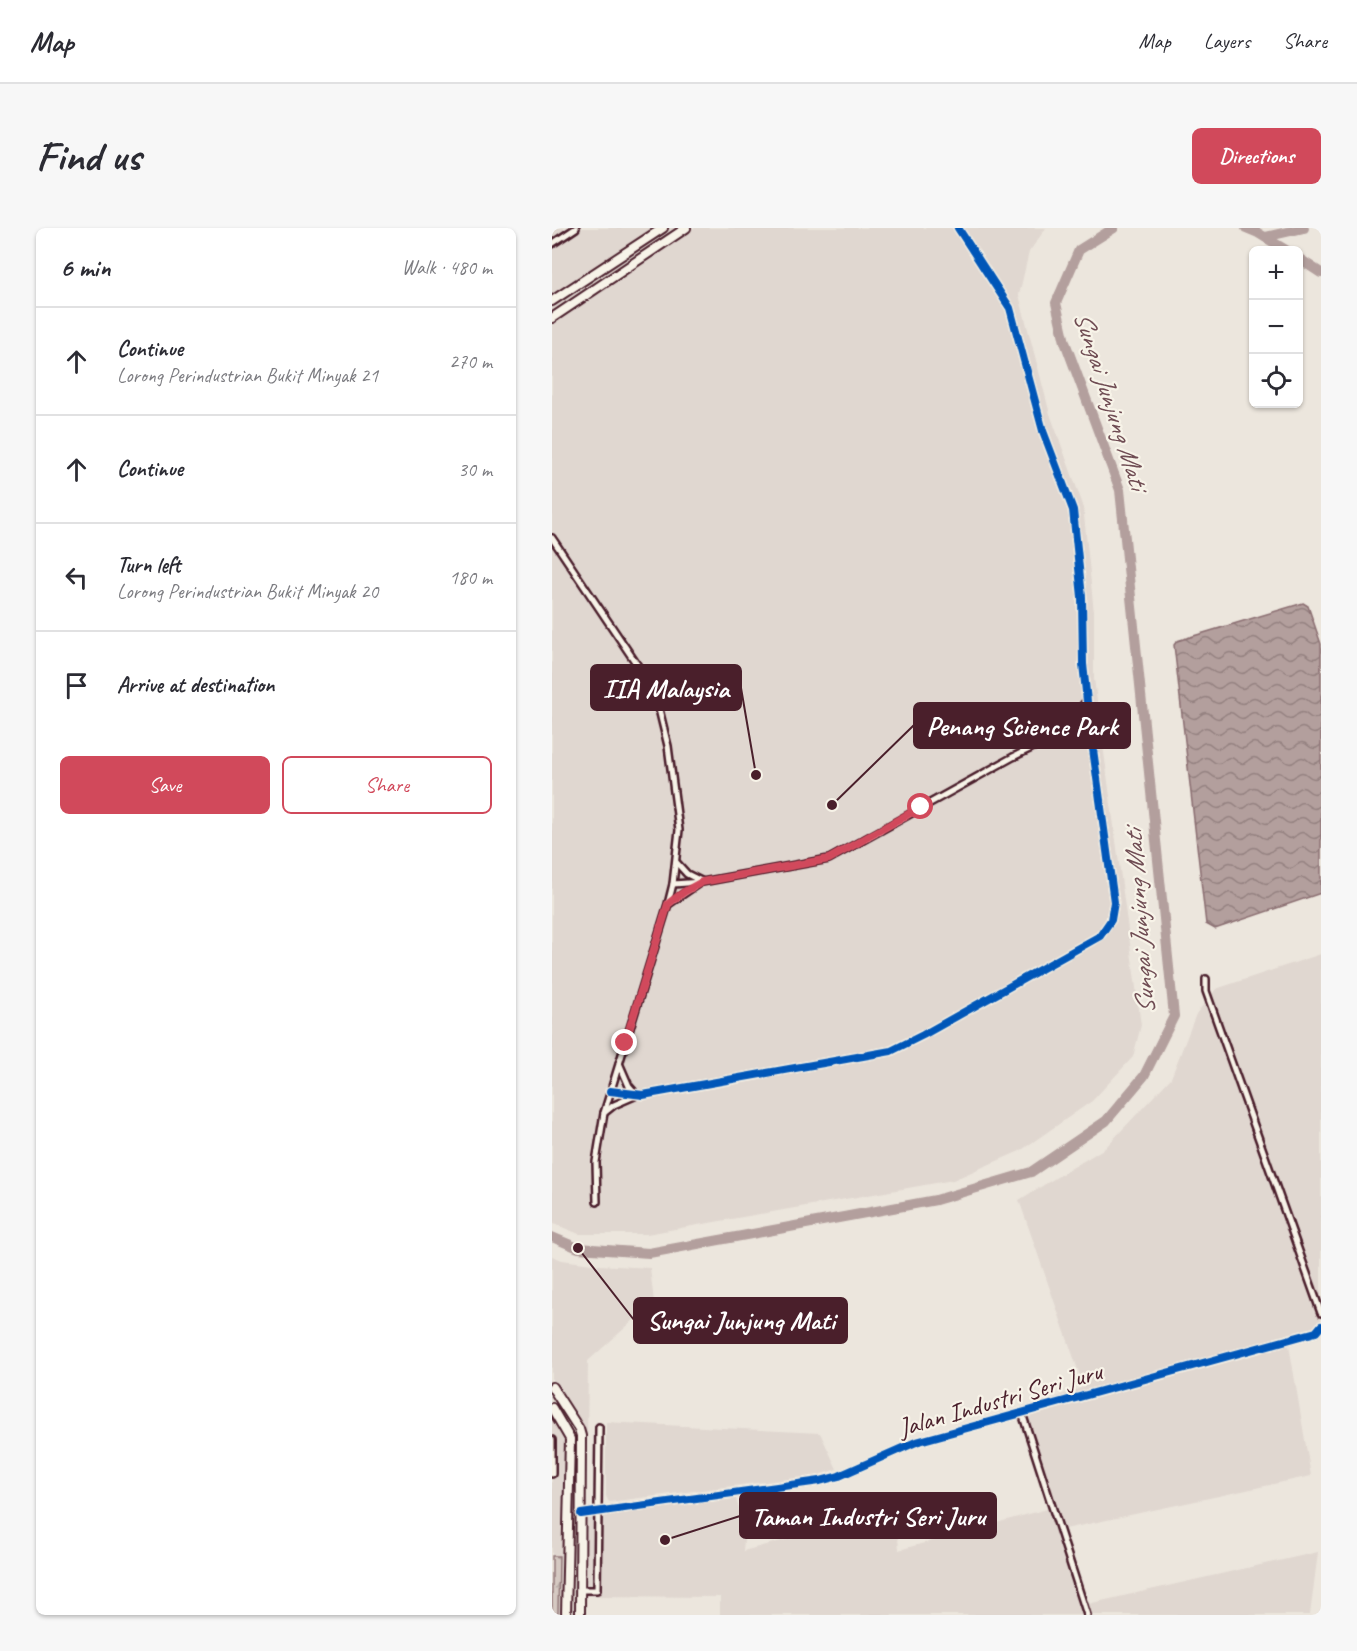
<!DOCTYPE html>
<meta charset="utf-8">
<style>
:root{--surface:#fff;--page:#f7f7f7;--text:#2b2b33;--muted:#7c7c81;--line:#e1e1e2;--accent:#d1495b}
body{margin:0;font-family:Caveat,sans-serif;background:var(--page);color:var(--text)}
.controls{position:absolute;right:18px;top:18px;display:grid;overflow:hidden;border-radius:9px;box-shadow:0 2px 4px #0004}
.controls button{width:54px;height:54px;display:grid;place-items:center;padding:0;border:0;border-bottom:2px solid var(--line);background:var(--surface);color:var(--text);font:30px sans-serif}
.stop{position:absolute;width:18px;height:18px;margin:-14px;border:4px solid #d1495b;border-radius:50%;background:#fff}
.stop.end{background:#d1495b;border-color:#fff;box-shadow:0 2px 6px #0008}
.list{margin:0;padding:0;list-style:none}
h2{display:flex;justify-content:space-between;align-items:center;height:78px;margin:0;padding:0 24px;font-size:26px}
h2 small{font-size:20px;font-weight:400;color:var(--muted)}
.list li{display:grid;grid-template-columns:39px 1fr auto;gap:18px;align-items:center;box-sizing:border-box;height:108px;padding:0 24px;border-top:2px solid var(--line)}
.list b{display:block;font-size:22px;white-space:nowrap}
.list p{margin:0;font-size:20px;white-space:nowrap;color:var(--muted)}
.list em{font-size:20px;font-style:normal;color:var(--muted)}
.actions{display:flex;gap:12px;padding:18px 24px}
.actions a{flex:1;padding:14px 0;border:2px solid var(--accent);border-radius:9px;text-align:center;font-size:21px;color:var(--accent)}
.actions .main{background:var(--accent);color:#fff}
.icon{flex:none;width:33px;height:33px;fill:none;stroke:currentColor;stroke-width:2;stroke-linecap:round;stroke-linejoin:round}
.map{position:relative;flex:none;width:769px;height:1387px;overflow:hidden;border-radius:9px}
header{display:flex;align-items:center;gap:36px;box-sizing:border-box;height:84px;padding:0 30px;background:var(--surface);border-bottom:2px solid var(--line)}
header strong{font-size:28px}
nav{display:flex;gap:33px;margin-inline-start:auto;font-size:21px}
.intro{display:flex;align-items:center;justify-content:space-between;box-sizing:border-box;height:144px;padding:0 36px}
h1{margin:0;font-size:42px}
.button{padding:15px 27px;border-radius:9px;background:var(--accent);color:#fff;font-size:21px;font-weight:700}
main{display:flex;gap:36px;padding:0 36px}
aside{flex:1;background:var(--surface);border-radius:9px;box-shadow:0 2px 4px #0004}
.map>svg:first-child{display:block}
.built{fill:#e0d7d0}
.forest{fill:url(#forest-firs);stroke:#907476;stroke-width:1.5}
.water{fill:url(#water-waves);stroke:#896c6f;stroke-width:1.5}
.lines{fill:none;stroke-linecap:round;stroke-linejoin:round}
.stream{stroke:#896c6f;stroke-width:1.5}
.river{stroke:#b39f9d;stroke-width:10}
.street-casing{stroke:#4a1f2b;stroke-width:10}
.secondary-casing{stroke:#4a1f2b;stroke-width:12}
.street{stroke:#f7f3e8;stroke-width:5}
.secondary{stroke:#f7f3e8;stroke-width:8}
.cycleway-casing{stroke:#f7f3e8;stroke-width:11}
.cycleway{stroke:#0057b8;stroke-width:8}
.route{stroke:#d1495b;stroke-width:8}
.labels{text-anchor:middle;stroke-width:4.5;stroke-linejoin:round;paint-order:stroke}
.street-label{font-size:26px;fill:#4a1f2b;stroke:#f7f3e8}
.water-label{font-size:27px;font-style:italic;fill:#6f4c53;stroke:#f7f3e8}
.leader{fill:none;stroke:#4a1f2b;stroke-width:2}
.callout-dot{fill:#4a1f2b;stroke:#f7f3e8;stroke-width:2}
.callout{fill:#4a1f2b;stroke:#4a1f2b;stroke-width:2}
.callout-label{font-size:27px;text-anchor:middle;font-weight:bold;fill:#fff}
</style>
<header>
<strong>Map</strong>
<nav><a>Map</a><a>Layers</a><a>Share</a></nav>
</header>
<div class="intro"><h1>Find us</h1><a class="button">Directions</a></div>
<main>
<aside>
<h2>6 min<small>Walk · 480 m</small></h2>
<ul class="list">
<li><svg class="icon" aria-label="ahead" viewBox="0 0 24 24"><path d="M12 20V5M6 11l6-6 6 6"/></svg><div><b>Continue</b><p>Lorong Perindustrian Bukit Minyak 21</p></div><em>270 m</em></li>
<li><svg class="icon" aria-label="ahead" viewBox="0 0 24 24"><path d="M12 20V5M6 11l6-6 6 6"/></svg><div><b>Continue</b></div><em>30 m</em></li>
<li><svg class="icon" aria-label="left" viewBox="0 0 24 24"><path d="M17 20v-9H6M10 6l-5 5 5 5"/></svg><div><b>Turn left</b><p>Lorong Perindustrian Bukit Minyak 20</p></div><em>180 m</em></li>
<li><svg class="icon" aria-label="arrive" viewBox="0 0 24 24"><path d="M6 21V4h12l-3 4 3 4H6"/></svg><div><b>Arrive at destination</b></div></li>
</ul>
<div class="actions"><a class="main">Save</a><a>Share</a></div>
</aside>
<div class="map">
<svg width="769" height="1387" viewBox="0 0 769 1387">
<defs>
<pattern id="forest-firs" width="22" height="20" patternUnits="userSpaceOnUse" patternTransform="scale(1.5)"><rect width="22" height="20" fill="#d5c9c2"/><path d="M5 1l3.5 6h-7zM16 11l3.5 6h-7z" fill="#b8aca7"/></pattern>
<pattern id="water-waves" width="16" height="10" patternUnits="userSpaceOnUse" patternTransform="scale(1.5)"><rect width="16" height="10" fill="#b39f9d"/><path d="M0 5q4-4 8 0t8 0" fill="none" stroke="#948180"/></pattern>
</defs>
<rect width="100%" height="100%" fill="#ece6dd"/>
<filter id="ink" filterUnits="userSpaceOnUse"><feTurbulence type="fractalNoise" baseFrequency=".0167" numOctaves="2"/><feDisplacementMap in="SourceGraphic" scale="12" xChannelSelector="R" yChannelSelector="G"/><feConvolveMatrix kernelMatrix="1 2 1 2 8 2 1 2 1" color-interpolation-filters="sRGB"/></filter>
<g filter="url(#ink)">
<g class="built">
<path d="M0,0H494L477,24L467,67L498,186L531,277L542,385V451L589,797L581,829L540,873L468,923L401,952L95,1006H27L0,995Z"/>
<path d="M769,726V1105L737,1117L759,1248L513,1301L536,1376L766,1324L758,1387H168V1369L35,1368V1289L184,1271L193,1300L191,1323L344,1283L347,1322L495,1281L468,1182L532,1159L467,972L553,920L619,850L644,786L664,761Z"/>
<path d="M0,1028L10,1032L47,1037L98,1040L102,1074L36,1133L33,1387H0Z"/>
<path d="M54,1194L268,1205L285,1241L266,1247L57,1274L54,1268Z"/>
</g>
<path class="forest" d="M0,1328H7L6,1387H0Z"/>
<path class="water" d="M751,375L756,378L769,416V665L663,701L654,696L622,417L625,413Z"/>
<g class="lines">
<path class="stream" d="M768,1387L769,1383"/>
<g class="river">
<path d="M694,0L706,5L734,22"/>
<path d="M713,9L752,0"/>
<path d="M746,30L769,45"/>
<path d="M0,1009L26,1020L97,1025L384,972L479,944L554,893L592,848L622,788L568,262L513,114L504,75L527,22L562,0"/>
</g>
<defs>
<g id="street">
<path d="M0,16L24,0"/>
<path d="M0,310L88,441L106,477L116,518L127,602L121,656L116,676L52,885L44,934L45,974"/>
<path d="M515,500L534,473"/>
<path d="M514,502L524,505L539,515"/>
<path d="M124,634L135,646L149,653"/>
<path d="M121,656L150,654L277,631L461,529L537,492"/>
<path d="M117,676L146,656"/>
<path d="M654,751V763L769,1085"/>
<path d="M67,835L77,858L85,867"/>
<path d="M58,863L91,867L339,823L371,807L548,708L559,692L562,674L537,492L531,436L530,369L521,282L491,203L458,80L406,0"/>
<path d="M52,885L62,877L85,867"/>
<path d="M470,1185L535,1387"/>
<path d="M0,1212V1246"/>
<path d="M29,1286L268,1253L287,1248L364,1214L764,1104L769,1098"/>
<path d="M28,1362H45L47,1199"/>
</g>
<g id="secondary">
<path d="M0,73L111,0"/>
<path d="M0,90L134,0"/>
<path d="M0,1159L27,1201L29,1208L28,1387"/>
<path d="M0,1180L18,1211L14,1387"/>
</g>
</defs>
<use href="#street" class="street-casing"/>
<use href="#secondary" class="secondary-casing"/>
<use href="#street" class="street"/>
<use href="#secondary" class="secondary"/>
<defs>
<g id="cycleway">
<path d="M58,863L91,867L339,823L371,807L548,708L559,692L562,674L537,492L531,436L530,369L521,282L491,203L458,80L406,0"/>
<path d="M29,1286L268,1253L287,1248L364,1214L764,1104L769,1098"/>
</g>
</defs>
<use href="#cycleway" class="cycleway-casing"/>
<use href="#cycleway" class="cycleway"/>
</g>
</g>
<g class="lines" filter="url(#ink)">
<path class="route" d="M73,815L116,676L132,664L150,654L277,631L369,579"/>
</g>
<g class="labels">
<g class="street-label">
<text transform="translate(448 1171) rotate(-16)" y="9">Jalan Industri Seri Juru</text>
</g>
<g class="water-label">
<text transform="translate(559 172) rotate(72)" y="9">Sungai Junjung Mati</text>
<text transform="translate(587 694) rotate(-94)" y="9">Sungai Junjung Mati</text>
</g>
</g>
<path class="leader" d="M204 547L189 460M280 577L362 497M26 1020L82 1092M113 1312L188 1288"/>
<g class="callout-dot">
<circle cx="204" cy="547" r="6"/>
<circle cx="280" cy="577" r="6"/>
<circle cx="26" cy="1020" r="6"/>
<circle cx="113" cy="1312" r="6"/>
</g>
<g class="callout">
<rect x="39" y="437" width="150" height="45" rx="6"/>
<rect x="362" y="475" width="216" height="45" rx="6"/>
<rect x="82" y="1070" width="213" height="45" rx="6"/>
<rect x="188" y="1265" width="256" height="45" rx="6"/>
</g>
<g class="callout-label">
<text x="114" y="469">IIA Malaysia</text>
<text x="470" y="507">Penang Science Park</text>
<text x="189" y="1101">Sungai Junjung Mati</text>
<text x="316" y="1297">Taman Industri Seri Juru</text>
</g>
</svg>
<div class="controls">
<button>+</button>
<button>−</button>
<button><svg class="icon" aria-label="locate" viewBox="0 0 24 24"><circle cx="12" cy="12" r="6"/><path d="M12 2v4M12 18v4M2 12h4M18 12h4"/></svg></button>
</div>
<div class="stop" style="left:369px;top:579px"></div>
<div class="stop end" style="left:73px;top:815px"></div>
</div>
</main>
